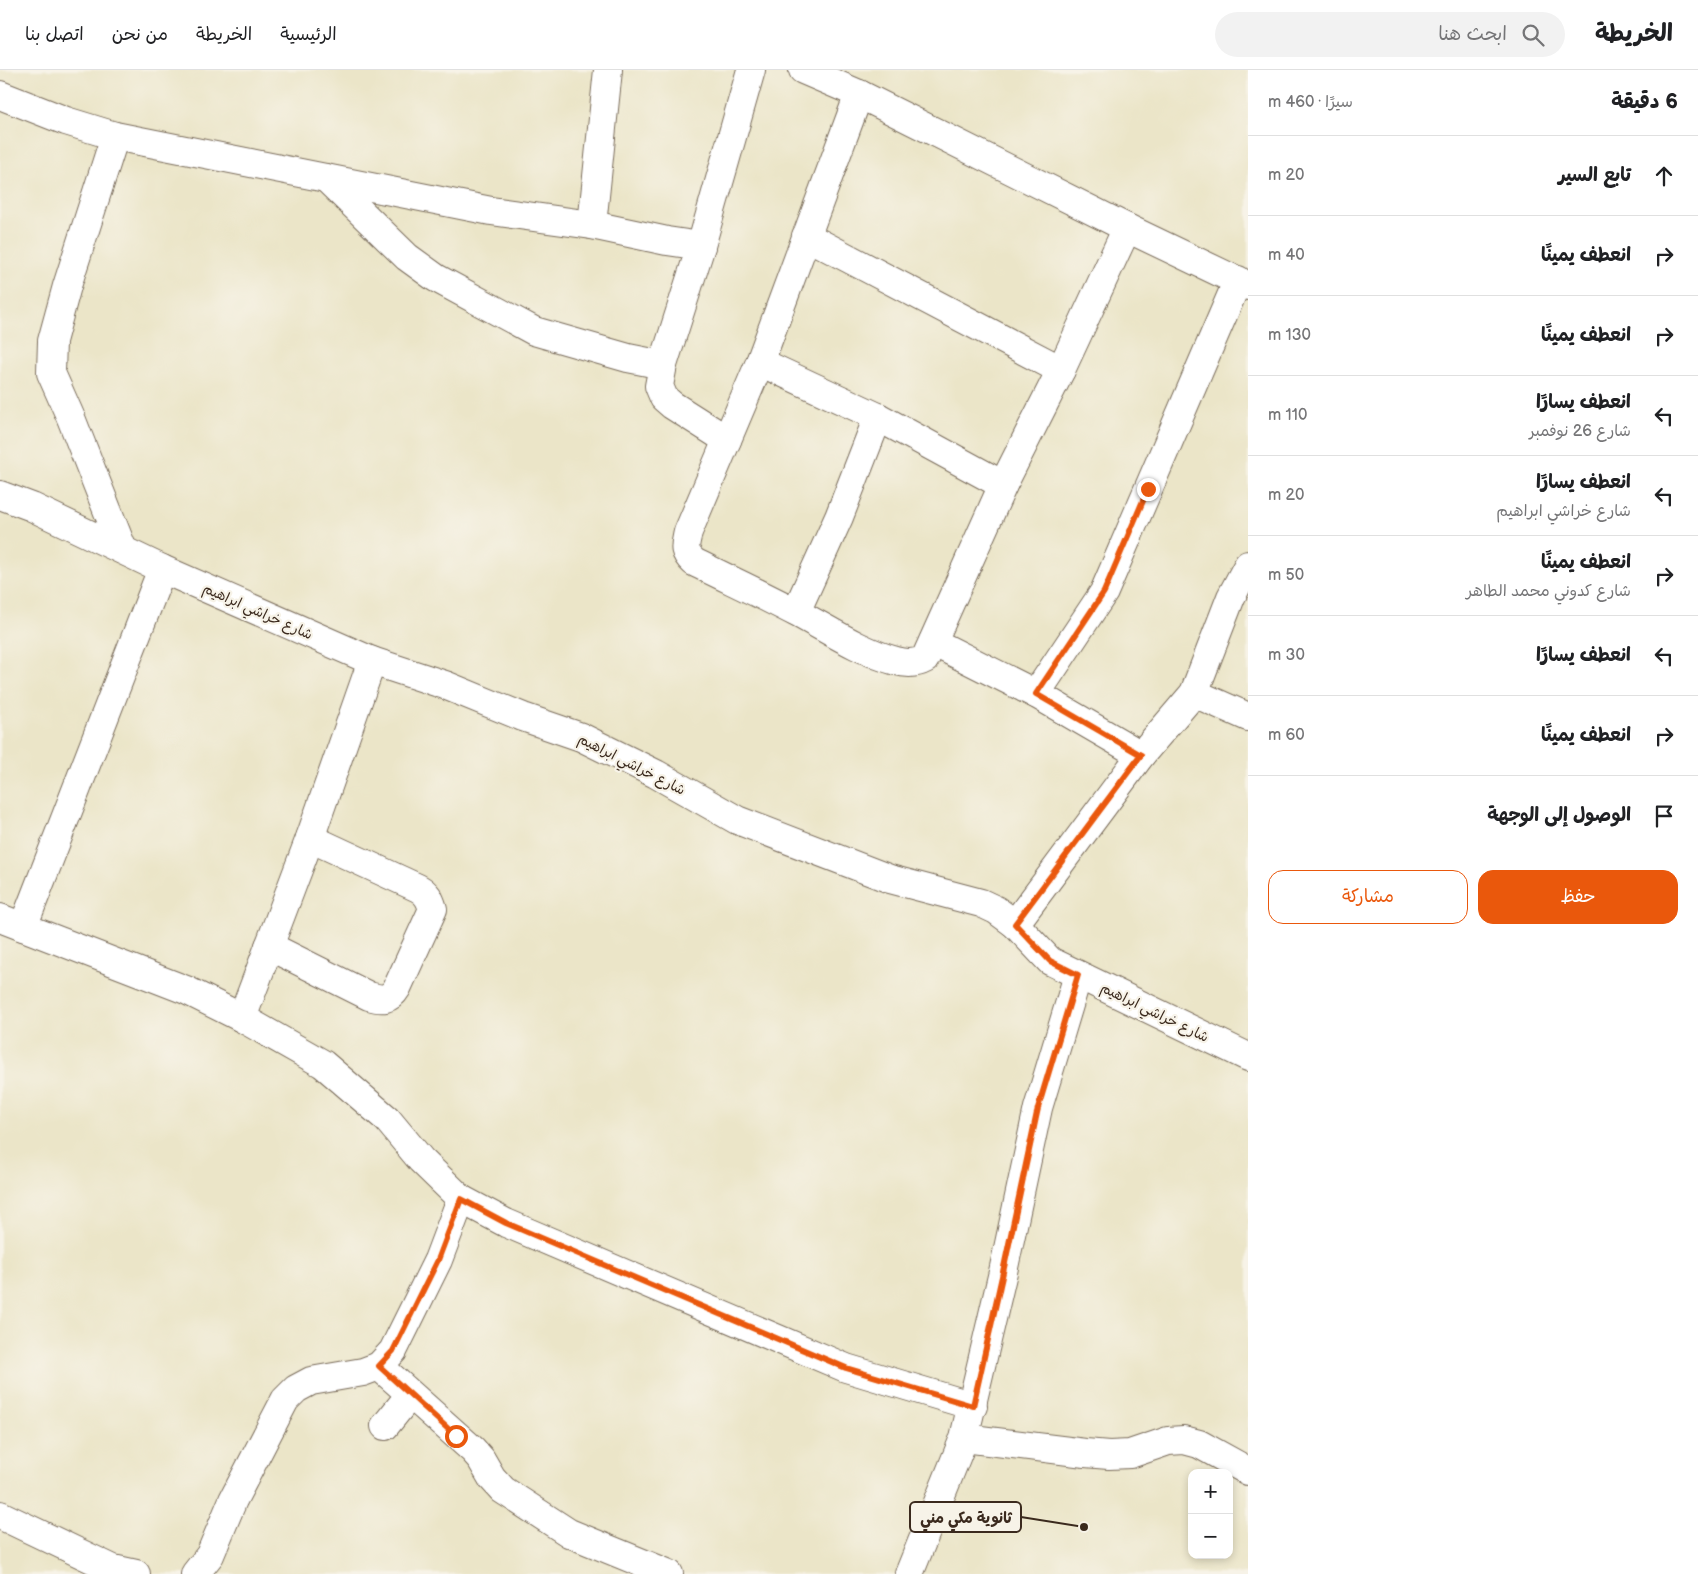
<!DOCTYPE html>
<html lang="ar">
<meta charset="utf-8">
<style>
:root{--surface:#fff;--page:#f2f2f2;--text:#202124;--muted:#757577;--line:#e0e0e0;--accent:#ea580c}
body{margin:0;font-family:"Balsamiq Sans","Playpen Sans Arabic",sans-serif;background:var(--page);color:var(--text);direction:rtl}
.controls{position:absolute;right:15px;bottom:15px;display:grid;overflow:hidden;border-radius:10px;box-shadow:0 2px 8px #0003}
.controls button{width:45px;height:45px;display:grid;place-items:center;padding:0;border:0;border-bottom:1px solid var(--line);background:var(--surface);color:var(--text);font:25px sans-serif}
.stop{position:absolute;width:15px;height:15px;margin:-11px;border:4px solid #ea580c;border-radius:50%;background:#fff}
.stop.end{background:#ea580c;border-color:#fff;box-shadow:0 1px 5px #0008}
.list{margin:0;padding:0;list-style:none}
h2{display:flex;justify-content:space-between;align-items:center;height:65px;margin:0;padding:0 20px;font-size:21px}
h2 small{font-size:16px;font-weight:400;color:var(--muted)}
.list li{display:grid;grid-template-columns:32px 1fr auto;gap:15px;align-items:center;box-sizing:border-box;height:80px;padding:0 20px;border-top:1px solid var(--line)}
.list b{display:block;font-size:19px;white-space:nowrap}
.list p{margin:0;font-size:16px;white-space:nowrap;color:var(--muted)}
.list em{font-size:16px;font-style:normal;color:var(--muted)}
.actions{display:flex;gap:10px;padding:15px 20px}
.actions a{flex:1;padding:11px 0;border:1px solid var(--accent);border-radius:15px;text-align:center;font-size:18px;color:var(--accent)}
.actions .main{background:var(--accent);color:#fff}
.icon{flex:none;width:28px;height:28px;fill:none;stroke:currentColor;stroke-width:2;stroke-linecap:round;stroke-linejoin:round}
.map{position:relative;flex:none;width:1248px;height:1504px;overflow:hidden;direction:ltr}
header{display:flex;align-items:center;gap:30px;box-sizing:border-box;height:70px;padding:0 25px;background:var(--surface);border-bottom:1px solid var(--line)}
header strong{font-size:24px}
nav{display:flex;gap:28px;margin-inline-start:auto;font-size:18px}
.search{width:350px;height:45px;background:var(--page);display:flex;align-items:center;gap:12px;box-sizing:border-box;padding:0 18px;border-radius:28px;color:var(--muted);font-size:19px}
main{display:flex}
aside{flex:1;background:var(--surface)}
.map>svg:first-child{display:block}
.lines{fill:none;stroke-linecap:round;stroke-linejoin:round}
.minor-casing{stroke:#796b5a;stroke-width:30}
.minor{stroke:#fff;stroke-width:28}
.route{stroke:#ea580c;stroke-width:6}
.labels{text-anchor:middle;stroke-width:4.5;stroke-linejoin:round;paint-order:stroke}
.street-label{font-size:14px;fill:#3b2a1e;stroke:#f7f3e8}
.leader{fill:none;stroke:#3b2a1e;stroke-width:2}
.callout-dot{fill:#3b2a1e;stroke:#f7f3e8;stroke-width:2}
.callout{fill:#f7f3e8;stroke:#3b2a1e;stroke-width:2}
.callout-label{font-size:15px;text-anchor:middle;font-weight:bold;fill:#3b2a1e}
</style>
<header>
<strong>الخريطة</strong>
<div class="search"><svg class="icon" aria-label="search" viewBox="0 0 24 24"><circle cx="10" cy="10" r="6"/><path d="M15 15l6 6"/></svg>ابحث هنا</div>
<nav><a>الرئيسية</a><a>الخريطة</a><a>من نحن</a><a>اتصل بنا</a></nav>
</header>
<main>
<aside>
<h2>6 دقيقة<small>سيرًا · 460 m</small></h2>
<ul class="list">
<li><svg class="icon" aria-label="ahead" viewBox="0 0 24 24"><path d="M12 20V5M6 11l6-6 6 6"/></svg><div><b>تابع السير</b></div><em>20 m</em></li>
<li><svg class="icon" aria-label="right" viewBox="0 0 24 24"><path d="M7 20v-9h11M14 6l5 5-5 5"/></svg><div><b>انعطف يمينًا</b></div><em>40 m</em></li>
<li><svg class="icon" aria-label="right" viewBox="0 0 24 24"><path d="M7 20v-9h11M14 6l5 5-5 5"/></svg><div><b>انعطف يمينًا</b></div><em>130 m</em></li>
<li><svg class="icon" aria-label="left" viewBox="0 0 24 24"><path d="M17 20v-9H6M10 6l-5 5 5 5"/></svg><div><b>انعطف يسارًا</b><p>شارع 26 نوفمبر</p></div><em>110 m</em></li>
<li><svg class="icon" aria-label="left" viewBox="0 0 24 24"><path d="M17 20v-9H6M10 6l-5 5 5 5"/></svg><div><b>انعطف يسارًا</b><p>شارع خراشي ابراهيم</p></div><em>20 m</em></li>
<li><svg class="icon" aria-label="right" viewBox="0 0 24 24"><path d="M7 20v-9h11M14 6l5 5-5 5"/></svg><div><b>انعطف يمينًا</b><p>شارع كدوني محمد الطاهر</p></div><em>50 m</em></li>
<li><svg class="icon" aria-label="left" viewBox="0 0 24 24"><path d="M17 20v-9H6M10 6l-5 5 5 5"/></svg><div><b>انعطف يسارًا</b></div><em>30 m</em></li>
<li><svg class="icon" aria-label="right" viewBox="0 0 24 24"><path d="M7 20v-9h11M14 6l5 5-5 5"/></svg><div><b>انعطف يمينًا</b></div><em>60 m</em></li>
<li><svg class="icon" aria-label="arrive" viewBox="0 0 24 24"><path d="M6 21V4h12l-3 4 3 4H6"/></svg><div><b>الوصول إلى الوجهة</b></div></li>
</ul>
<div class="actions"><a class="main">حفظ</a><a>مشاركة</a></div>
</aside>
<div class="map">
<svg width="1248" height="1504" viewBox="0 0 1248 1504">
<rect width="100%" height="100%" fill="#f7f3e8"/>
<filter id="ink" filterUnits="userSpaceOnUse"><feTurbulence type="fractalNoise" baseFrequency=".02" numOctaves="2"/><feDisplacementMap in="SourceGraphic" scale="10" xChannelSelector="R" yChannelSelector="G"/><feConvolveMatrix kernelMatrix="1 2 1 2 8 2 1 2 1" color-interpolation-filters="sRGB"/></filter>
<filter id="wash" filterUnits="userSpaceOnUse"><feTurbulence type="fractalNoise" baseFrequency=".0096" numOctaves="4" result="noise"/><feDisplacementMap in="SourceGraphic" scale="20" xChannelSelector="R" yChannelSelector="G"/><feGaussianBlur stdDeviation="1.12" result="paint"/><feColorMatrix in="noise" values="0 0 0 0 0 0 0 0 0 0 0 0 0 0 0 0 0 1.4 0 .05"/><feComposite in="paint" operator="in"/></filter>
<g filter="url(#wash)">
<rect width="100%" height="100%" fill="#ebe5c8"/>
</g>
<g filter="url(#ink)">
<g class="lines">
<defs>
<g id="minor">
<path d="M803,0L859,24L1127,158L1248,216"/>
<path d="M859,24L760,292L688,462C685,476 682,481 694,492C728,509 763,525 797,543C829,560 860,581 896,591C907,594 916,594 925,589L1003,415L1061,300L1127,158"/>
<path d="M0,25L66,51L115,66L491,141L592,155L667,171L701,176"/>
<path d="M115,66L67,216L52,271L51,303L71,348L123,480"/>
<path d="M326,108L407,187L436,208L534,261L628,288L663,295"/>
<path d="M592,155L608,0"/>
<path d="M806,166L1061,300"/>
<path d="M760,292L878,347L1003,415"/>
<path d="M727,370L672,335L664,328L659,316L663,295L701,176L751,0"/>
<path d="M0,425L32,437L162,499L372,591L445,615L523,647L581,667L656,704L737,750L890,809L981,833L996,840L1015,854L1050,891L1248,987"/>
<path d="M796,542L839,447L878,347"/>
<path d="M933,572L1036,624L1141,685"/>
<path d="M1194,623L1248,647"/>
<path d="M1036,624L1104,522L1238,210"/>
<path d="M0,848L186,920L242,948L323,994L387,1049L421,1090L461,1129L506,1153L846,1298L973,1336"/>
<path d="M1015,854L1141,685L1194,623L1231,527L1248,495"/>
<path d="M23,857L162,499"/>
<path d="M269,876L369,926C382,930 390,930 397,918L433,839C430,829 427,823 418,818L310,768"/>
<path d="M242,948L310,768L372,591"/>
<path d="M379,1296L473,1380L481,1389L492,1408L503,1420L569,1463L669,1504"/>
<path d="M385,1356L410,1325"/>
<path d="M964,1368L1085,1383L1109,1385L1130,1384L1168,1371L1184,1370L1199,1374L1248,1401"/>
<path d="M0,1445L113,1499L136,1504"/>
<path d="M195,1504L210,1485L233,1430L285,1330L296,1319L311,1311L363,1302L379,1296L393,1281L438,1190L461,1129"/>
<path d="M909,1504L964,1368L1003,1202L1038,1038L1078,905"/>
</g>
</defs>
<use href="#minor" class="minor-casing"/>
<use href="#minor" class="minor"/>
</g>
</g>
<g class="lines" filter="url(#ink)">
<path class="route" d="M456,1366L379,1296L393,1281L438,1190L461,1129L506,1153L846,1298L973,1336L1003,1202L1038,1038L1078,905L1050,891L1015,854L1141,685L1036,624L1104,522L1148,419"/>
</g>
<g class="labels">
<g class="street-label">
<text transform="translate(258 541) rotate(24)" y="5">شارع خراشي ابراهيم</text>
<text transform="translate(632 694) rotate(27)" y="5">شارع خراشي ابراهيم</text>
<text transform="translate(1155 942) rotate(26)" y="5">شارع خراشي ابراهيم</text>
</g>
</g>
<path class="leader" d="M1084 1457L1021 1447"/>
<circle class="callout-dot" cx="1084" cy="1457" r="5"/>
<rect class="callout" x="910" y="1432" width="111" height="30" rx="5"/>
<g class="callout-label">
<text x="966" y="1453">ثانوية مكي مني</text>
</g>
</svg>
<div class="controls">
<button>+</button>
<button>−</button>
</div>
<div class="stop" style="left:456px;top:1366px"></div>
<div class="stop end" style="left:1148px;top:419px"></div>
</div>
</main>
